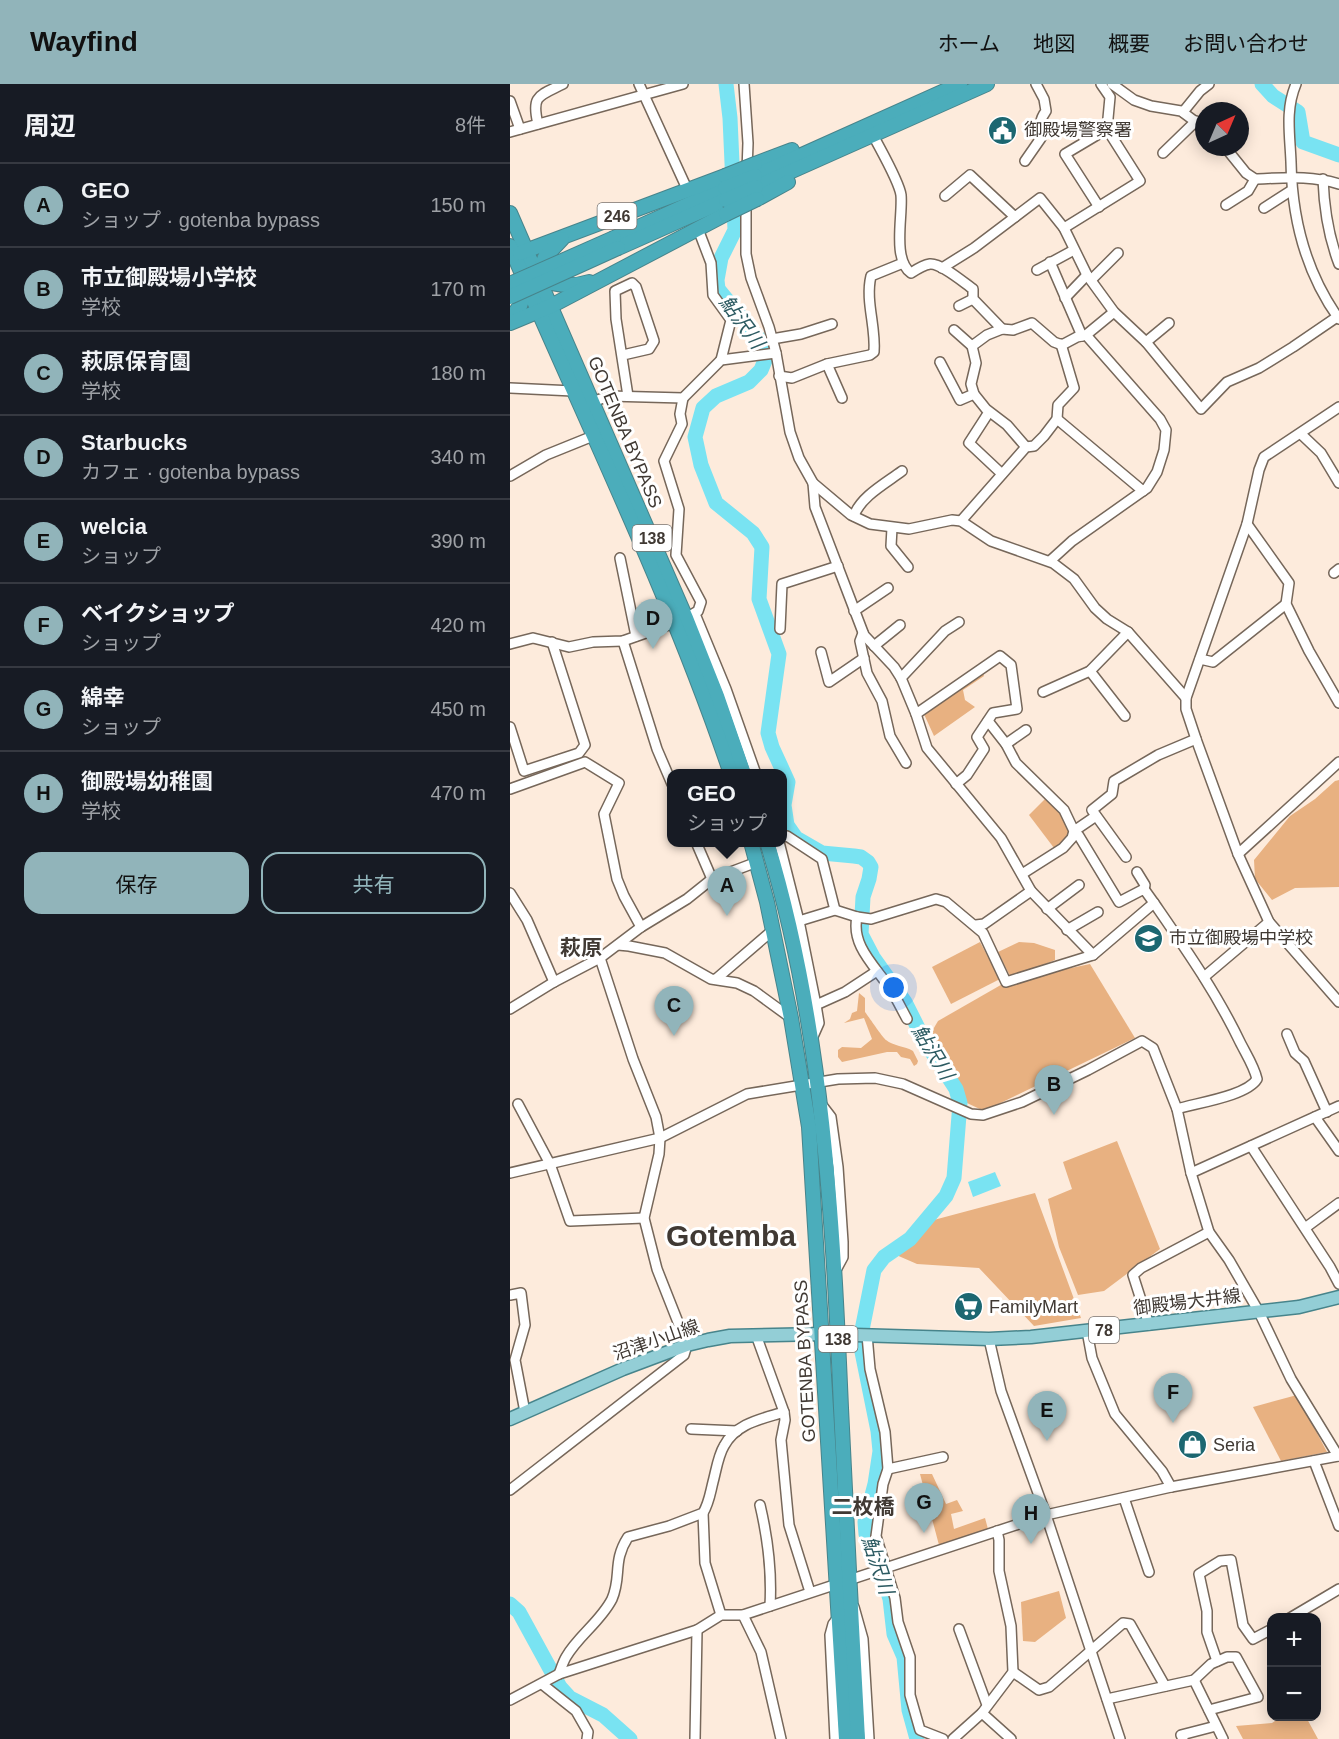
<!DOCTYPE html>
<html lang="ja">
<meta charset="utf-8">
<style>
:root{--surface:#171b24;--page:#20242c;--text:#f1f3f6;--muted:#9ea1a6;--line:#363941;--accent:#91b4ba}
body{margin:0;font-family:Arial,"Noto Sans JP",sans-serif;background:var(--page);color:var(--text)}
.controls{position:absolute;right:18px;bottom:18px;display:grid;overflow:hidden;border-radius:12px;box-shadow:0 3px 15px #0003}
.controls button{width:54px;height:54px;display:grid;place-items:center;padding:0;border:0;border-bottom:2px solid var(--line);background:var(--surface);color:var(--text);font:30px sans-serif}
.compass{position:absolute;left:685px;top:18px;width:54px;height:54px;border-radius:50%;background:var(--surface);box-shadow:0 3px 15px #0003;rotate:44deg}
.you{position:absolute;left:384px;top:904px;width:21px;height:21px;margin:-15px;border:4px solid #fff;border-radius:50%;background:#1a73e8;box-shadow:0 0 0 9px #1a73e833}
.badge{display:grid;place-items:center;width:39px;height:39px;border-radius:50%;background:var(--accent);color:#111;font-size:20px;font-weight:700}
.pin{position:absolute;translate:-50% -50px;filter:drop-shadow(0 2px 3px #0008)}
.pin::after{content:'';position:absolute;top:32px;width:21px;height:18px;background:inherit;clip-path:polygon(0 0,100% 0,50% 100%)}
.popup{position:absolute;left:157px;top:685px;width:120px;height:78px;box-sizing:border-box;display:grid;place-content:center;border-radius:12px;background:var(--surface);filter:drop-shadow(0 2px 4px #0005);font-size:20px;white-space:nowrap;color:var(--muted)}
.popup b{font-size:22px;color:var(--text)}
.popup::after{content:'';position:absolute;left:50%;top:100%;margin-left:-12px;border:12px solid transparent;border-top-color:var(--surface)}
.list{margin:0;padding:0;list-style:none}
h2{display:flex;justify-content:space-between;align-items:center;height:78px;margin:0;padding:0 24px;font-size:26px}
h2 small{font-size:20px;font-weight:400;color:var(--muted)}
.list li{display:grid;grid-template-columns:39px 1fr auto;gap:18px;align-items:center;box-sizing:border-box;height:84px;padding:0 24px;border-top:2px solid var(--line)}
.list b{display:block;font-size:22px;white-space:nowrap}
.list p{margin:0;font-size:20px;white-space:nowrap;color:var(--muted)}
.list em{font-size:20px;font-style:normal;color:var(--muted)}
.actions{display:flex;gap:12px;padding:18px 24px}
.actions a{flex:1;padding:14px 0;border:2px solid var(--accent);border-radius:18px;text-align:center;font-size:21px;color:var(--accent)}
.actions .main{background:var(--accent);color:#111}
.map{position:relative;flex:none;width:829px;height:1655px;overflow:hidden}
header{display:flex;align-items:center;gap:36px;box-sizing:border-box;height:84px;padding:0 30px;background:var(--accent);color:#111}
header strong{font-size:28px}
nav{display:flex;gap:33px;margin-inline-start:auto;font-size:21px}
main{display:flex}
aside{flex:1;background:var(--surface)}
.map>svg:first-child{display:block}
.green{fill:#e8b181}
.water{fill:#79e3f2}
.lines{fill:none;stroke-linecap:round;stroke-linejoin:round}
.river{stroke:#79e3f2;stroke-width:15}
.minor-casing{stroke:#76675a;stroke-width:12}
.major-casing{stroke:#47848b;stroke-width:15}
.highway-casing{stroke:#47848b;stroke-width:16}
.minor{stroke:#fff;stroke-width:9}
.major{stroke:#93ced6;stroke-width:12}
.highway{stroke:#4badbb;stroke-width:14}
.highway-bridge-casing{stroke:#47848b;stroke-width:16;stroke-linecap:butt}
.highway-bridge{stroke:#4badbb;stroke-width:14}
.labels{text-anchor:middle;stroke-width:6;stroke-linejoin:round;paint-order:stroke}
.shield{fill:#fff;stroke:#797470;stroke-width:1.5}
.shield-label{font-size:16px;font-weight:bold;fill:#403933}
.poi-label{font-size:18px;fill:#403933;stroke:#fff;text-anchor:start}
.street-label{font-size:18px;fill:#403933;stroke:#fff}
.water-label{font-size:20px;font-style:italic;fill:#2d5b62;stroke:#fff}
.quarter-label{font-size:21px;font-weight:bold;fill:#403933;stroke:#fff}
.town-label{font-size:30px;font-weight:bold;fill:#403933;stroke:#fff}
</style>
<header>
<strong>Wayfind</strong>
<nav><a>ホーム</a><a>地図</a><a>概要</a><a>お問い合わせ</a></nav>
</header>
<main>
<aside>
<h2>周辺<small>8件</small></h2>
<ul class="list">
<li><span class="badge">A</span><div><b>GEO</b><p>ショップ · gotenba bypass</p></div><em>150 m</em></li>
<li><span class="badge">B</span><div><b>市立御殿場小学校</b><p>学校</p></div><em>170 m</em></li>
<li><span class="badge">C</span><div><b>萩原保育園</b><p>学校</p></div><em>180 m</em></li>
<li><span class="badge">D</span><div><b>Starbucks</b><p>カフェ · gotenba bypass</p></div><em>340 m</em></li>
<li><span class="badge">E</span><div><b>welcia</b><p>ショップ</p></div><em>390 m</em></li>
<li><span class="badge">F</span><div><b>ベイクショップ</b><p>ショップ</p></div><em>420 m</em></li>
<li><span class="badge">G</span><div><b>綿幸</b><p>ショップ</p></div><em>450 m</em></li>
<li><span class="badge">H</span><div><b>御殿場幼稚園</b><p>学校</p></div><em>470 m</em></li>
</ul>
<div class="actions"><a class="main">保存</a><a>共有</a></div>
</aside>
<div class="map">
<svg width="829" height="1655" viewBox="0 0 829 1655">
<rect width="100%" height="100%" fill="#fdebdc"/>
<g class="green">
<path d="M472,587L474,592L453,606L455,616L465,623L424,652L413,628Z"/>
<path d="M829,696V803L785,804L762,816L745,795L744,776L780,732L805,715L825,697Z"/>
<path d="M537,713L553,729L563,748L551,763L544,764L519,731Z"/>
<path d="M470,858L490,895L441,920L422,883Z"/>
<path d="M509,858L524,859L545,866V876L501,894L488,868Z"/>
<path d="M580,880L625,954L474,1027L457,1019L418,954L428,937L496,898Z"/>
<path d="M349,909L355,914V928C359,933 372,953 376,956C383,962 395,962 403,967L408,977L407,980L404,982L400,975L391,973L387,968H377L332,978L328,973V966L332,963L351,964L362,955L354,934L334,939L340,935L342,929L347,927Z"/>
<path d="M607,1057L650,1165L594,1207L568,1211L549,1163L538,1115L562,1105L553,1078Z"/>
<path d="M525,1109L571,1234L524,1242L469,1184L407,1180L384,1170L420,1137Z"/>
<path d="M787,1311L817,1368L771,1377L743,1323Z"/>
<path d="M410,1390H422L436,1420L447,1416L453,1427L441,1430L444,1445L475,1434L478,1445L429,1461Z"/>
<path d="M549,1507L556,1534L525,1558L513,1557L511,1518Z"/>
<path d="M771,1633H796L808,1655H733L726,1642L762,1639Z"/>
</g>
<path class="water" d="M485,1088L491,1102L463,1113L458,1098Z"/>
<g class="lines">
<g class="river">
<path d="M216,0L220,34L225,146L211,174L207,196L208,205L254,261L256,274L251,286L239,298L206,312L193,324L185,353L191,381L206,419L243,449L252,463L249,515L269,570L258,649L262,663L278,698L274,721L277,741L286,754L312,769L344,772L351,773L358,778L361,783L359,795L353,813L351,850L363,873L395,918L414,956L446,1005L450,1019L444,1094L436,1112L400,1155L374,1173L364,1186L352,1246V1268L368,1347L370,1367L365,1400L355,1438L356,1450L368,1477L380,1515L384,1550L394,1573L399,1626L407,1655"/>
<path d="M752,0L763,12L788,28L793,58L829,71"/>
<path d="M0,1520L9,1528L50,1603L60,1614L93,1631L120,1655"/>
</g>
<defs>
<g id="minor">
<path d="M129,0L178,107"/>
<path d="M234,0L238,59L237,87"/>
<path d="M602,0L624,16L641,22L671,27L694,44"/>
<path d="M786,0C775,26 780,51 781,78C782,134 796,189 829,235"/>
<path d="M0,17L10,45"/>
<path d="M673,28L690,7L699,0"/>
<path d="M28,40C21,11 29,12 53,0"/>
<path d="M597,45L630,97L554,144L577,191L604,228L636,258L659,239"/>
<path d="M0,48L173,0"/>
<path d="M363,51C370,65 389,97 391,111C393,132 382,175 401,189C407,185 413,181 420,180C431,179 453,198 463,205V215L492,245L477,251L462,262L466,279L461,300L464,310L476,325L497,341L516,363"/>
<path d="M715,63L736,89L745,95C774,94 801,91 829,100"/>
<path d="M653,69L686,37"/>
<path d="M515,77L531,54C530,43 529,36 536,27L534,15L526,0"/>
<path d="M813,95C814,122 819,154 829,180"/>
<path d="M435,112L460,91L505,133L530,114L554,144"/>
<path d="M236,115V170L241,194L259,243L266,269L280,348L289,374L303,399L341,431L360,440L399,445L442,436L451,437L481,457L543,479L564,495L585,524L597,535L618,548L676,614"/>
<path d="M716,121L738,107L745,95"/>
<path d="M589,123L555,70L597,45L600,13L591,0"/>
<path d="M754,124L782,106"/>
<path d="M188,145L201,179L203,211L221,236L211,276"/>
<path d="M540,178L572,252"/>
<path d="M432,184L464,164L505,133"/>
<path d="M527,186L564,166"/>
<path d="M581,196L608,169"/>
<path d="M555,214L577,191"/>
<path d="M449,222L463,215"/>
<path d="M492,245L503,246L522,239L544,258L552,261L567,253L576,251L604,228"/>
<path d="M444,246L462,262"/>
<path d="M262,255L291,250L322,240"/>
<path d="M636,258L691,325L717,298L749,284L783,263L827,233"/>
<path d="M113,271L139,265L144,257L126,203L122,199L105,207L106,235L118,312"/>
<path d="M430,278L450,316L464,310"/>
<path d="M317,280L332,314"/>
<path d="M269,292L282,294L317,280L360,271L364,268C366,242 355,217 361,192L393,179"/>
<path d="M0,304L63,307"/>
<path d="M173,314L170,330L172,340L154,377L169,425L166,471L191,518L188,527L176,534"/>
<path d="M82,318L99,312L173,314L211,276L266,269"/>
<path d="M829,323L754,373L749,386L737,440L676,614V625L686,655L728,770L759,838L829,918"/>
<path d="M479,328L459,359L492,390"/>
<path d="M547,335L633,407"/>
<path d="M791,350L811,369L829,399"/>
<path d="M0,392L36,371L83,352"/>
<path d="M303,399L305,423L354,551L384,583L391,594L406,630L417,664L491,754L521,807L583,871"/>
<path d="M344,432C350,413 376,399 392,387"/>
<path d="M451,437L516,363L524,362L534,352L547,335L548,321L564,304L551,260"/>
<path d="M737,440L779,499L776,520L799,567L829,619"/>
<path d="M382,444L381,462L398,483"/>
<path d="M110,474L126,552"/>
<path d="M540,477L562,457L637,404L647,388L654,366L656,346L650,335L576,251"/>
<path d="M824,489L829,485"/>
<path d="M344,527L378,504"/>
<path d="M185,530L216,605L246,690"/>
<path d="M270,545L272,500L328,482"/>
<path d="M353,549L350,557L357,589L372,617L380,652L396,679"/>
<path d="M113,557L147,665L162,700"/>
<path d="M0,560L23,554L59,563L83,558L113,557L164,539"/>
<path d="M364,562L390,541"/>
<path d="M311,568L319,598L354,574"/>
<path d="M690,575L703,578L776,520"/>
<path d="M580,587L615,632"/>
<path d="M391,594L435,547L449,538"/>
<path d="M533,608L580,587L618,548"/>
<path d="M406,630L490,572L501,581L507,625L483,629L467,653L474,665L457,691L446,700"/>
<path d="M478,637L496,660L506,679L554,726L564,747L562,754L553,764L512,790"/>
<path d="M0,643L14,687L69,669L75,661L42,558"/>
<path d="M496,660L516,646"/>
<path d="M0,705L75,678L109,699L94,730L107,795L114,812L131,843"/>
<path d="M586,732L564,747L569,752L609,818L634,805L644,819"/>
<path d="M272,753L277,752L312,775L325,826"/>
<path d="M186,758L202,795"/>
<path d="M269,758L289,837L306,921L309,939L301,957"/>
<path d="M728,770L829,678"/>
<path d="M616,773L582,726L602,710L604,697L648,671L686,655"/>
<path d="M627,788L635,801L634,805"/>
<path d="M0,809L17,836L44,898"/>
<path d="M537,825L569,801"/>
<path d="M347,833C341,861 364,881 379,903C386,913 391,924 397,935"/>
<path d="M289,837L325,826L347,833L361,835L426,815L436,818L473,849L496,898L583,871L644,819C675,864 706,908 730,958C736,970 744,982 747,995C737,1012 686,1019 667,1025"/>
<path d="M466,841L474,840L521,807"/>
<path d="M557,846L588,828"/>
<path d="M108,861L119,862L155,869L201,895L227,899L244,907L281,934"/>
<path d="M694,893L759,838"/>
<path d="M206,895L263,846"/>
<path d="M306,921L335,908L367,887"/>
<path d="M0,925L44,898L90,874L131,843L177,815L202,795L247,778"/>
<path d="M777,950L785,969L794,977L817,1028"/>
<path d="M8,1020L40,1080L60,1137L134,1134"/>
<path d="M311,1020L321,1033L328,1083L333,1158V1173L326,1186"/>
<path d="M805,1033L829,1067"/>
<path d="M741,1062L820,1183L829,1200"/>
<path d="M0,1089L150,1054L237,1010L328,995L365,994L393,1000L461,1030L473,1031L512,1018L578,986L632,957L643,964L667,1025L681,1089L699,1148L719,1176L749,1228L781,1295L828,1372"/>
<path d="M681,1089L829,1022"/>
<path d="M795,1144L829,1119"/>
<path d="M0,1211L11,1209L15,1241L5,1276L15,1328"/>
<path d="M639,1241L623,1191L631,1184L699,1148"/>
<path d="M577,1247L582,1274L605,1330L652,1387L661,1403"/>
<path d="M246,1251L274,1328L275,1336L271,1356L279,1441L300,1508"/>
<path d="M357,1251L360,1285L375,1348L378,1385L373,1400L366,1452L385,1514L388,1538L400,1573V1611L410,1646L433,1655"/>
<path d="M479,1255L491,1307L536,1431L610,1655"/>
<path d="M181,1345L227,1347"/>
<path d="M804,1377L829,1442"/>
<path d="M378,1385L433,1373"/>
<path d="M0,1406L174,1271L177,1261L147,1185L134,1134L149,1070L150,1054L146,1033L123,975L90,874"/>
<path d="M614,1414L639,1488"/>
<path d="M250,1421C258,1455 262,1487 260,1522"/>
<path d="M193,1429L195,1479L211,1531"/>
<path d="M344,1523L353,1555L359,1655"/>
<path d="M233,1531L251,1568L271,1655"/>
<path d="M780,1534L829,1505"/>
<path d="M449,1545L477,1621"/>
<path d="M707,1577L697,1548V1527L689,1490L710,1477L721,1476L733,1541L743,1555L762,1545"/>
<path d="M503,1588L529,1606L539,1603L613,1539L620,1540L655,1602"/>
<path d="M49,1590C51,1585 53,1578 56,1573C68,1552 91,1537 102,1515C112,1492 102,1478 118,1453L159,1442L193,1429C199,1419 200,1410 203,1398C206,1387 208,1372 214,1362C226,1339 252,1335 274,1328"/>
<path d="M684,1596L713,1655"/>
<path d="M32,1600L66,1627L78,1648L77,1655"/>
<path d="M597,1615L684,1596L701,1580L717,1573H726L748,1613L699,1626"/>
<path d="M0,1616L49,1590L187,1546L211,1531H233L536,1431L661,1403L829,1372"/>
<path d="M472,1629L501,1655"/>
<path d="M185,1655L187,1546"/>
<path d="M325,1655L320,1551L323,1540L329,1532"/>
<path d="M443,1655L472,1629L503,1588L501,1542L489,1487V1456L487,1447"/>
<path d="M673,1655L671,1651L706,1642"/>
</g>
<path id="major" d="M0,1335L113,1285L177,1261L198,1256L220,1252L312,1250L479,1255L521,1253L789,1223L829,1213"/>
<g id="highway">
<path d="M245,80L282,66"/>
<path d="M245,92L450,0"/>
<path d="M246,103L477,0"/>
<path d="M247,115L278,98"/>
<path d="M0,129L176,534L207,612L234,690"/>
<path d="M104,154L215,104"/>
<path d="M0,162C75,337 160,509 221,690"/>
<path d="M108,164L216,116"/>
<path d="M10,169L215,92"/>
<path d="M27,194L35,173L52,155"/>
<path d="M27,195C44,201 61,204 79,198"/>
<path d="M0,235L10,222L18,198"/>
<path d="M0,239L41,222L216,130"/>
<path d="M241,758L257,818L281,934L299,1043L336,1655"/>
<path d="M257,758C313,941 323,1135 331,1324C336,1434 342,1545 348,1655"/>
</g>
</defs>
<use href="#minor" class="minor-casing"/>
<use href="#major" class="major-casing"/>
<use href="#highway" class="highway-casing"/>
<use href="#minor" class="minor"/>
<use href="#major" class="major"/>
<use href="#highway" class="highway"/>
<defs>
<g id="highway-bridge">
<path d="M215,92L245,80"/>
<path d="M215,104L245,92"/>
<path d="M216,116L246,103"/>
<path d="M216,130L247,115"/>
<path d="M0,200L104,154"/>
<path d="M0,213L108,164"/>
</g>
</defs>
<use href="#highway-bridge" class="highway-bridge-casing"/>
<use href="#highway-bridge" class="highway-bridge"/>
</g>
<defs>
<symbol id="civic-disc" viewBox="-11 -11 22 22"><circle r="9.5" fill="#1c6771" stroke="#fff"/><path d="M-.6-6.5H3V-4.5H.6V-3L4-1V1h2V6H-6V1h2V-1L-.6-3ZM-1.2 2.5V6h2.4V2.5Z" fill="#fff"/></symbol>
<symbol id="school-disc" viewBox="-11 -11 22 22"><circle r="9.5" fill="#1c6771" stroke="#fff"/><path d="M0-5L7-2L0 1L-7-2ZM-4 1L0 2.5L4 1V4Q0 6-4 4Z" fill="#fff"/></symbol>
<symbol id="supermarket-disc" viewBox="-11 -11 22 22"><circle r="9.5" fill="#1c6771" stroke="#fff"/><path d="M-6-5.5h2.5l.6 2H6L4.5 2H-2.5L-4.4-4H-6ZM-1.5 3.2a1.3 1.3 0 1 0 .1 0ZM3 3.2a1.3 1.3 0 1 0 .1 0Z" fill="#fff"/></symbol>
<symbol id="shop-disc" viewBox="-11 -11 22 22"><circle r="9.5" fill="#1c6771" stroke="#fff"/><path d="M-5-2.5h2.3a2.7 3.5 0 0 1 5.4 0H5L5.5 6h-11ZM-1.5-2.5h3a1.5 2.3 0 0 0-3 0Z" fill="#fff"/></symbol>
</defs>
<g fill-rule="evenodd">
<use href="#civic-disc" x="476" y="30" width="33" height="33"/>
<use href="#school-disc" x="622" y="838" width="33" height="33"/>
<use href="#supermarket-disc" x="442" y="1206" width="33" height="33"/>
<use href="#shop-disc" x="666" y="1344" width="33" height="33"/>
</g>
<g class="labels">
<g class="shield">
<rect x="87.5" y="119" width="39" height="26" rx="4.5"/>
<rect x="122.5" y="441" width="39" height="26" rx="4.5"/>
<rect x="579" y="1233" width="30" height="26" rx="4.5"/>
<rect x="308.5" y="1242" width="39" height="26" rx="4.5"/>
</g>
<g class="shield-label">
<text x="107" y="138">246</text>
<text x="142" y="460">138</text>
<text x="594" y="1252">78</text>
<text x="328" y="1261">138</text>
</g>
<g class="poi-label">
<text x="514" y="52">御殿場警察署</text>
<text x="659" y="860">市立御殿場中学校</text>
<text x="479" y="1229">FamilyMart</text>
<text x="703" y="1367">Seria</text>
</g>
<g class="street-label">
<text transform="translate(115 348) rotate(67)" y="6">GOTENBA BYPASS</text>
<text transform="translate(677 1218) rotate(-7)" y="6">御殿場大井線</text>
<text transform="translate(146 1256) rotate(-19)" y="6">沼津小山線</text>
<text transform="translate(295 1277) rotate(-93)" y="6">GOTENBA BYPASS</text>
</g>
<g class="water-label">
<text transform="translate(232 238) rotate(54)" y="7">鮎沢川</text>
<text transform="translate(423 968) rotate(59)" y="7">鮎沢川</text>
<text transform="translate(368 1481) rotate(72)" y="7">鮎沢川</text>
</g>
<g class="quarter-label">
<text x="71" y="871">萩原</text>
<text x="353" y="1430">二枚橋</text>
</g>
<g class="town-label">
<text x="221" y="1162">Gotemba</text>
</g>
</g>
</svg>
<div class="controls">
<button>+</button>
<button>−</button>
</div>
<svg class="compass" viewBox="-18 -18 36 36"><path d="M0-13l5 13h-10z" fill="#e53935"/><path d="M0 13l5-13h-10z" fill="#9ea1a6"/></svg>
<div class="you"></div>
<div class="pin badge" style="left:217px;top:832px">A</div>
<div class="popup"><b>GEO</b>ショップ</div>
<div class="pin badge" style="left:544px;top:1031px">B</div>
<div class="pin badge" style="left:164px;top:952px">C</div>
<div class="pin badge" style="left:143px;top:565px">D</div>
<div class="pin badge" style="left:537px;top:1357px">E</div>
<div class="pin badge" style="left:663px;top:1339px">F</div>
<div class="pin badge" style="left:414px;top:1449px">G</div>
<div class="pin badge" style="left:521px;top:1460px">H</div>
</div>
</main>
